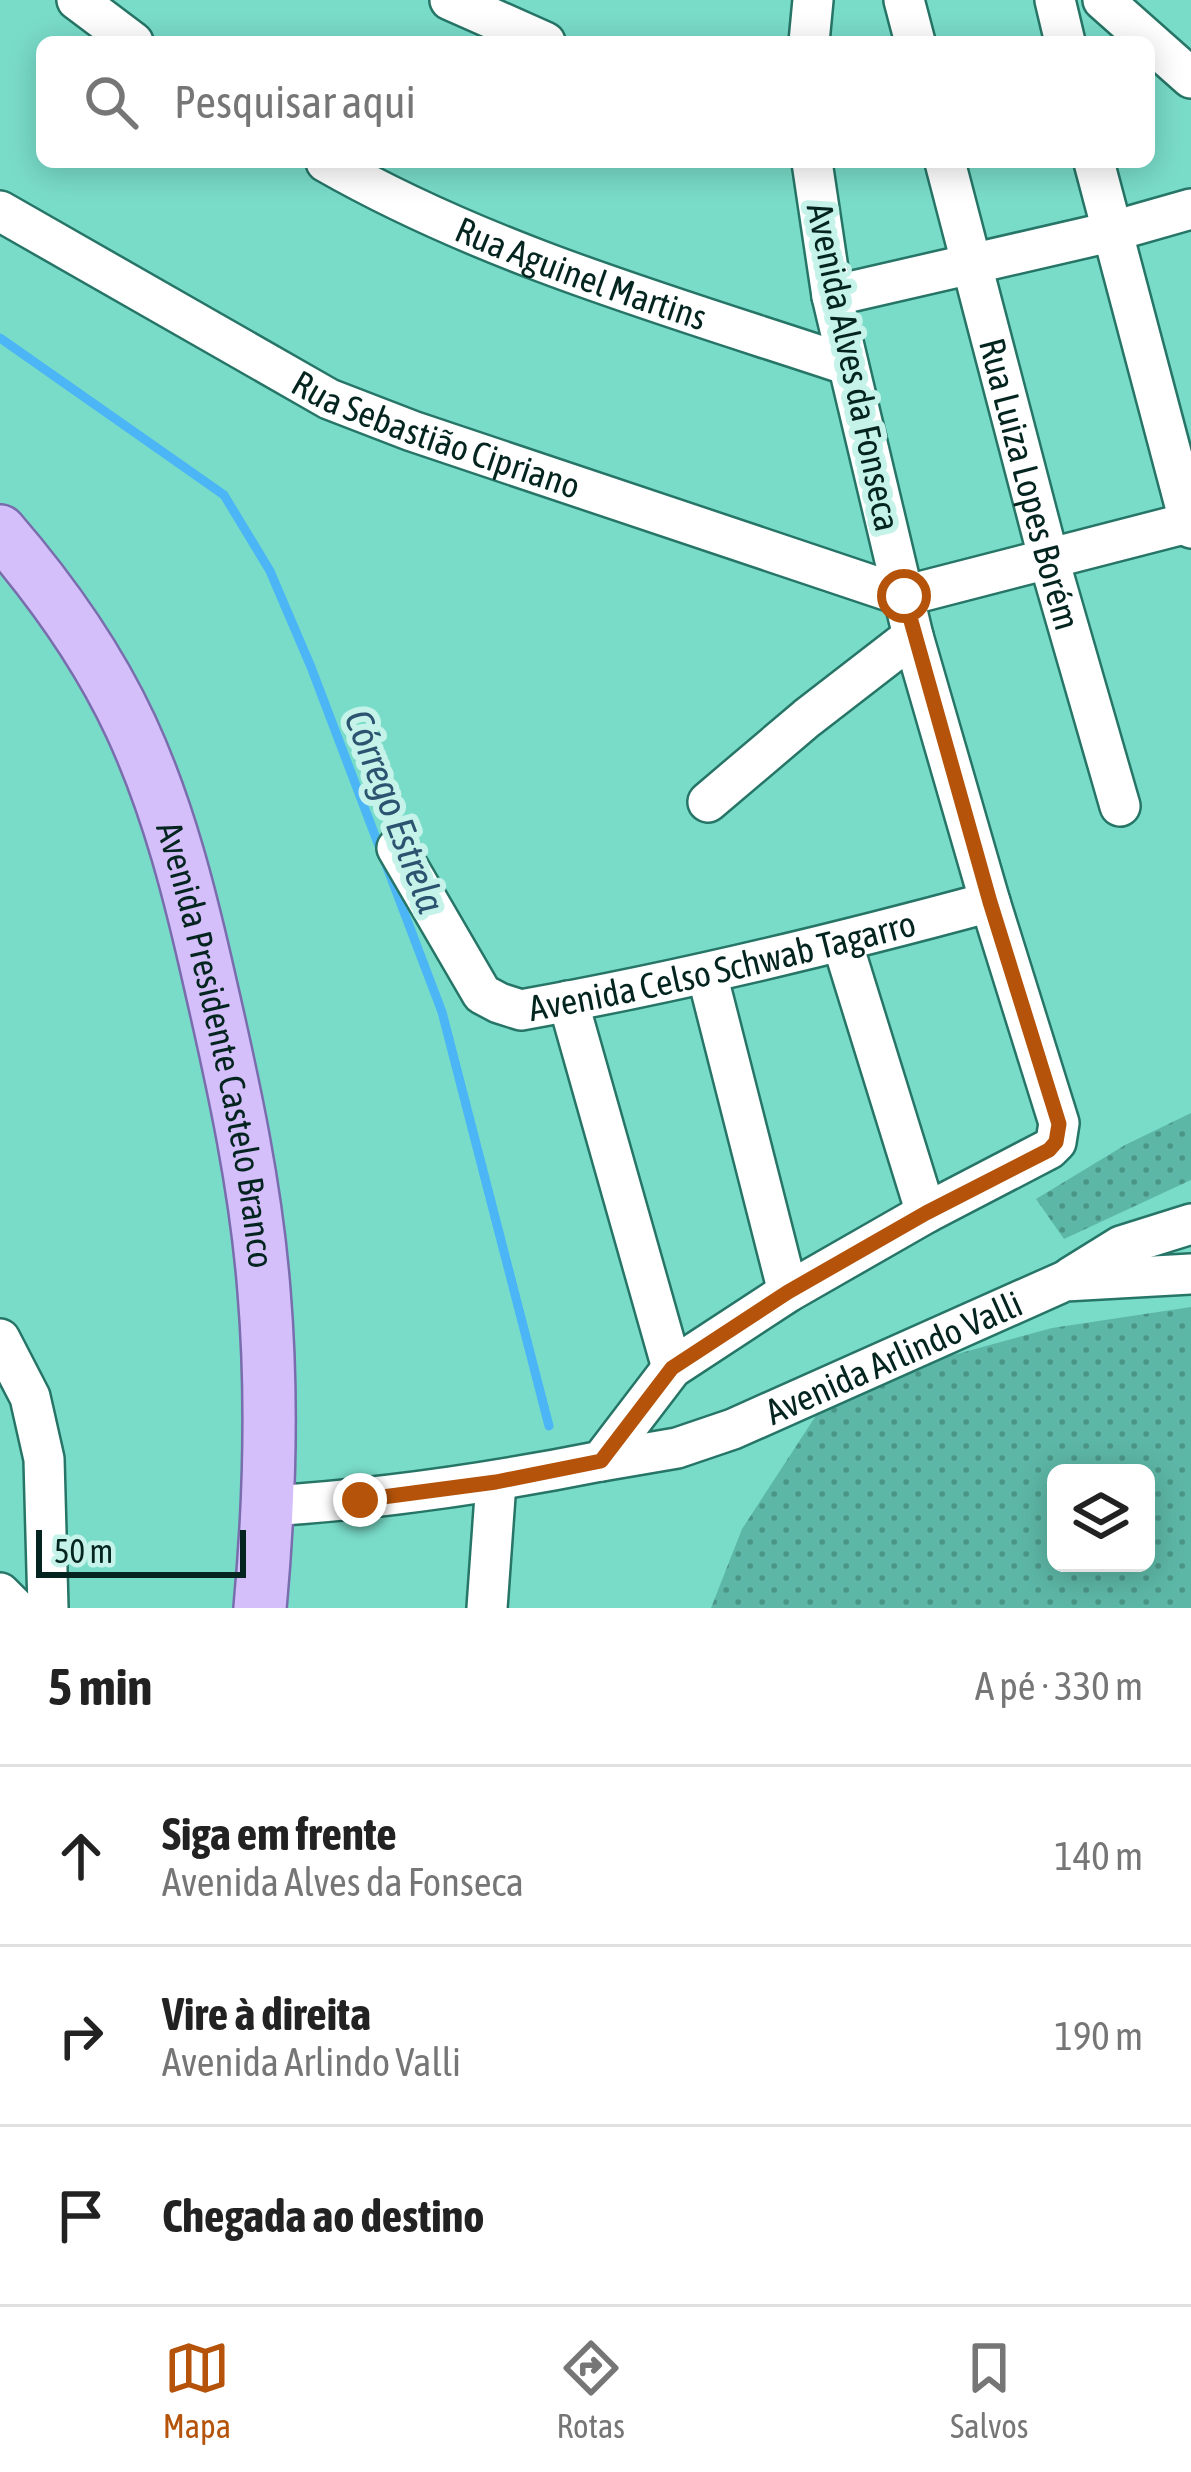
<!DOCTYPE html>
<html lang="pt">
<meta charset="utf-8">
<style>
:root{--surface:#fff;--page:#f6f6f6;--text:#222;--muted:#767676;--line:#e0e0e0;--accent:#b45309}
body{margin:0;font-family:"Asap Condensed",sans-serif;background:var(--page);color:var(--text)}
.controls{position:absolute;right:36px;bottom:36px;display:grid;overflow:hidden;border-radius:18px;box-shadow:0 6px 30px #0003}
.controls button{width:108px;height:108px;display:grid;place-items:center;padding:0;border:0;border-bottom:3px solid var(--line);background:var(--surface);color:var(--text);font:60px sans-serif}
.scale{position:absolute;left:36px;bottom:30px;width:210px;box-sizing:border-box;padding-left:12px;border:6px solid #04251f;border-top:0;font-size:33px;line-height:42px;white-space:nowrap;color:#04251f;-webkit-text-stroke:9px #c5f3e9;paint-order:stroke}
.stop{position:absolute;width:36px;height:36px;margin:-27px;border:9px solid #b45309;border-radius:50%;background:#fff}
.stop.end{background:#b45309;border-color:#fff;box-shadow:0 3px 12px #0008}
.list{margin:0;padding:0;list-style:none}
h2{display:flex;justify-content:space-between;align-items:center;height:156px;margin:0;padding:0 48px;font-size:51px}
h2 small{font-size:39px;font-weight:400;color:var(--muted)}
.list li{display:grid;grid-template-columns:78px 1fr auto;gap:36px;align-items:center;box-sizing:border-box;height:180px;padding:0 48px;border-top:3px solid var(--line)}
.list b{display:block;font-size:45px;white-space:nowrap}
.list p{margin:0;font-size:39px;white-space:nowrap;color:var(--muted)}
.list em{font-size:39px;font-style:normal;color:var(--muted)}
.icon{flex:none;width:66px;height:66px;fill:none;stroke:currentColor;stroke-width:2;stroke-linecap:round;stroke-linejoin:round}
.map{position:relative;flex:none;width:1191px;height:1608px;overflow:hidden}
.search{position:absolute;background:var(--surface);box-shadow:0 6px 30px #0003;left:36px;right:36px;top:36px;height:132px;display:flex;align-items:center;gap:30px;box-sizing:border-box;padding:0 42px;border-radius:18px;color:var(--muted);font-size:45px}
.sheet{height:696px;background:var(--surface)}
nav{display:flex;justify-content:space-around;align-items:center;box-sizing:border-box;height:168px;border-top:3px solid var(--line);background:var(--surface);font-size:33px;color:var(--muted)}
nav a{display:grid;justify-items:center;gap:6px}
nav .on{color:var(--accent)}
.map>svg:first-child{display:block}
.grass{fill:url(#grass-dots);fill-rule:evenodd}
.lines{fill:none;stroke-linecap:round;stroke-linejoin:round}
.stream{stroke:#4bb5f6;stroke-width:9}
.minor-casing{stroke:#267567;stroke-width:44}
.major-casing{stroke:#796dad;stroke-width:56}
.minor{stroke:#fff;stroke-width:39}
.major{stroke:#d4bffb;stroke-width:51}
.route{stroke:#b45309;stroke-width:15}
.labels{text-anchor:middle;stroke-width:12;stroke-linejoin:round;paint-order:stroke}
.street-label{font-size:36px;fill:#04251f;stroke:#c5f3e9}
.water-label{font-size:39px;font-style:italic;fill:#2a5470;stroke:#c5f3e9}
</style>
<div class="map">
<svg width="1191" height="1608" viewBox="0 0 1191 1608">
<defs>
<pattern id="grass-dots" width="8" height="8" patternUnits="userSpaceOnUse" patternTransform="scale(3)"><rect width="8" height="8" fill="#5db7a6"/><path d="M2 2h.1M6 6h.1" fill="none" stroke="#4b9587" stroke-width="1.8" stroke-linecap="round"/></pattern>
</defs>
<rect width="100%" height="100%" fill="#79dcc9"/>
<g class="grass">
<path d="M1191,1113V1180L1064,1239L1036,1199L1125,1145Z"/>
<path d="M1191,1307V1608H711L742,1529L817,1414L851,1383L1052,1328ZM1056,1473H1146V1563H1056Z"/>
</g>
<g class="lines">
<path class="stream" d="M0,338L224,495L270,571L311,667L442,1012L549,1426"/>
<defs>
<g id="minor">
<path d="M77,0L133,42"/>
<path d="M450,0L545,42"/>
<path d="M904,0L915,42"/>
<path d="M1055,0L1065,42"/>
<path d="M1103,0L1191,78"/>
<path d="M809,42L813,0"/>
<path id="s1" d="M326,162C489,255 671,306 848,365"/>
<path id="s2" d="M945,162L1049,560L1120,806"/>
<path d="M1094,162L1191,528"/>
<path id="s3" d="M0,211L329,399L412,431L904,596L1191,522"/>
<path d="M832,296L1110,232L1191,209"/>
<path d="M708,802L807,718L913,636"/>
<path id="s4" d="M397,848L482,994L499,1003L521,1010C679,982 835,944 990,902"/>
<path d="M842,942L926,1213"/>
<path d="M707,974L788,1292"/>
<path d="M568,1001L672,1368"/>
<path d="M1071,1277L1121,1246L1191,1224"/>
<path d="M0,1339L30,1397L44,1459L48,1608"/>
<path id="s5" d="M601,1461L677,1448L733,1429L1065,1281L1191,1274"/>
<path d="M269,1506C381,1499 491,1483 601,1461L672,1368L788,1292L926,1213L1049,1149L1056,1142L1059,1123L990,902L913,636L832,296L812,162"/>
<path d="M0,1593L15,1608"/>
<path d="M487,1608L496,1482"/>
</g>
<g id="major">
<path id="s6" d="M0,531C51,590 98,656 131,727C169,809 191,898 211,987C234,1087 256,1188 264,1291C273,1399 270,1500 260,1608"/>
</g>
</defs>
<use href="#minor" class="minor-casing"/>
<use href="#major" class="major-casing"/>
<use href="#minor" class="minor"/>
<use href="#major" class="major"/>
</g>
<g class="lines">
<path class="route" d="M360,1500L496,1482L601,1461L672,1368L788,1292L926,1213L1049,1150L1056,1142L1059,1124L990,902L904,596"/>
</g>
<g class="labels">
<g class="street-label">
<text dy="13" stroke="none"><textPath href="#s1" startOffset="279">Rua Aguinel Martins</textPath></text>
<text transform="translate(854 367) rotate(78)" y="13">Avenida Alves da Fonseca</text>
<text dy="13" stroke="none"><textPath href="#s3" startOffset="492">Rua Sebastião Cipriano</textPath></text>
<text dy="13" stroke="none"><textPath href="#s2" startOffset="333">Rua Luiza Lopes Borém</textPath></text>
<text dy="13" stroke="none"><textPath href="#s4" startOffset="417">Avenida Celso Schwab Tagarro</textPath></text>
<text dy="13" stroke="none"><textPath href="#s6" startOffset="567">Avenida Presidente Castelo Branco</textPath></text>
<text dy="13" stroke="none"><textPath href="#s5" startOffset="312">Avenida Arlindo Valli</textPath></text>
</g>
<g class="water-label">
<text transform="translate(395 811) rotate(69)" y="14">Córrego Estrela</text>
</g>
</g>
</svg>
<div class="controls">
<button><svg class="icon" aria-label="layers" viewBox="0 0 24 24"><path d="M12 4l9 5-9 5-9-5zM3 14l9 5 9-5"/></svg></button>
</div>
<div class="scale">50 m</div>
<div class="stop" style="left:904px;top:596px"></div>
<div class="stop end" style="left:360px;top:1500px"></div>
<div class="search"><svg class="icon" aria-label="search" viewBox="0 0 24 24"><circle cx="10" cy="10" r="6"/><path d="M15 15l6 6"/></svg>Pesquisar aqui</div>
</div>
<section class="sheet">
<h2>5 min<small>A pé · 330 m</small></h2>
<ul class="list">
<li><svg class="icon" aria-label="ahead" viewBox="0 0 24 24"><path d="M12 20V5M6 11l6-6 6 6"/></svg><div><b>Siga em frente</b><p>Avenida Alves da Fonseca</p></div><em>140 m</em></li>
<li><svg class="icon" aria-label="right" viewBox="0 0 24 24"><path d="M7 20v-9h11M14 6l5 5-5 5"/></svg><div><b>Vire à direita</b><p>Avenida Arlindo Valli</p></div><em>190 m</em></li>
<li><svg class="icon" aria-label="arrive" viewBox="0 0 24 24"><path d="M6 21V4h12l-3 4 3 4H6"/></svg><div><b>Chegada ao destino</b></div></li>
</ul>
</section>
<nav>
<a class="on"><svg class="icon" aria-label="map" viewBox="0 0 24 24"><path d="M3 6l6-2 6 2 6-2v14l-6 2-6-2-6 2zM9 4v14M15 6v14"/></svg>Mapa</a>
<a><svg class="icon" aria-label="directions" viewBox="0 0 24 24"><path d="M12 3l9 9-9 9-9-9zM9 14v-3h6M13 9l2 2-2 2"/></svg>Rotas</a>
<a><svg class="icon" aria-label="saved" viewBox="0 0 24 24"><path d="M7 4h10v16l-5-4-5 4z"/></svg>Salvos</a>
</nav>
